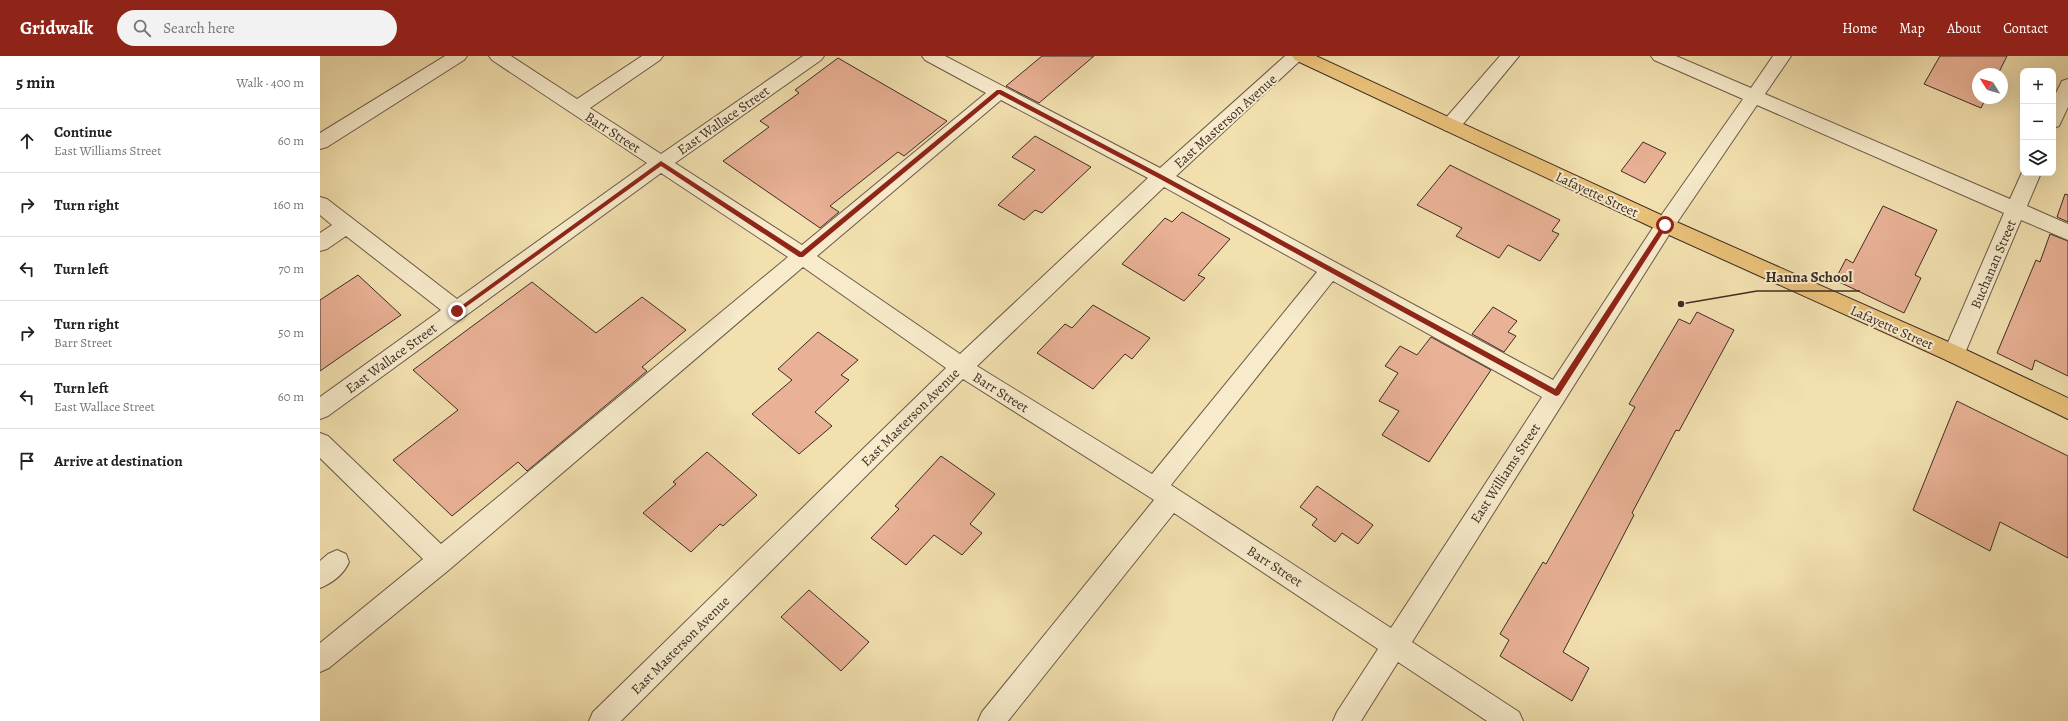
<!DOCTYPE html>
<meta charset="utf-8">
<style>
:root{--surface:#fff;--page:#f2f2f2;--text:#202124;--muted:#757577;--line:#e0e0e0;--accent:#8f2418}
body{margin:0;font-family:Alegreya,serif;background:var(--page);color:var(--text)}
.controls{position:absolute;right:12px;top:12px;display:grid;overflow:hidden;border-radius:8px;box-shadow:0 4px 16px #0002}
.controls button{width:36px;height:36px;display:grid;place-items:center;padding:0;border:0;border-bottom:1px solid var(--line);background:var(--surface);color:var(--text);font:20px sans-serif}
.compass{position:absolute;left:1652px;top:12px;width:36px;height:36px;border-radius:50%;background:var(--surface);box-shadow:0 4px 16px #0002;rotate:307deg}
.stop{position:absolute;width:12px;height:12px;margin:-9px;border:3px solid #8f2418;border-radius:50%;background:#fff}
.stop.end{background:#8f2418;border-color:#fff;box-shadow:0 1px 4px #0008}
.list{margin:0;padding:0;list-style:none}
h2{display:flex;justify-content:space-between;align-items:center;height:52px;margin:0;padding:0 16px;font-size:17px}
h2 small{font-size:13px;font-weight:400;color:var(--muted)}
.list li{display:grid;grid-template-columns:26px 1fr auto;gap:12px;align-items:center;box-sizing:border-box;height:64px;padding:0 16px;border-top:1px solid var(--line)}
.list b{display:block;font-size:15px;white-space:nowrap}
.list p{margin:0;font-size:13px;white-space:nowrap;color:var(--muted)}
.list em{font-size:13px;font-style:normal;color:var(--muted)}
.icon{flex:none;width:22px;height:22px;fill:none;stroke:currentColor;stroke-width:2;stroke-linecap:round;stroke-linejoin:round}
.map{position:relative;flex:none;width:1748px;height:665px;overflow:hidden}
header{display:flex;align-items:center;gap:24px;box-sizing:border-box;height:56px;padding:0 20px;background:var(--accent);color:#fff}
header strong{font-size:19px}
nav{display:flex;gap:22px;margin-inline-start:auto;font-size:14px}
.search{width:280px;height:36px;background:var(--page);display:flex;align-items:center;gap:10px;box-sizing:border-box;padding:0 14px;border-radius:22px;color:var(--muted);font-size:15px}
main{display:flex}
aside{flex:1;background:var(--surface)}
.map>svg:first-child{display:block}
.building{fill:#e9b195;stroke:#3d2c26}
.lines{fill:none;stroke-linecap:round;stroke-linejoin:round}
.minor-casing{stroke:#6a5948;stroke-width:2}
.highway-casing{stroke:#3d2c26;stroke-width:2}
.minor{fill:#f7ebcb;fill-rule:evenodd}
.highway{fill:#e9c078;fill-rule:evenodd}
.route{fill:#8f2418}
.labels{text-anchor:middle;stroke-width:4;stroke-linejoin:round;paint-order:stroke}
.street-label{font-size:14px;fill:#3d2c26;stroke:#f7ebcb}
.leader{fill:none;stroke:#3d2c26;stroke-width:1.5}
.callout-dot{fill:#3d2c26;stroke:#f7ebcb;stroke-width:1.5}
.callout-label{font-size:15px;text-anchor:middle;font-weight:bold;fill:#3d2c26;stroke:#f7ebcb;stroke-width:4;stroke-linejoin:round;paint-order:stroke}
</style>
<header>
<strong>Gridwalk</strong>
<div class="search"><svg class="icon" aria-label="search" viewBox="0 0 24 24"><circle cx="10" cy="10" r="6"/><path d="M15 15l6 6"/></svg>Search here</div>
<nav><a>Home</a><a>Map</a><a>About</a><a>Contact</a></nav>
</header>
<main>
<aside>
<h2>5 min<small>Walk · 400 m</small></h2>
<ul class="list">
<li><svg class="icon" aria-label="ahead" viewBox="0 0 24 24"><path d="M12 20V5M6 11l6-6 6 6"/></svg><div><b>Continue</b><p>East Williams Street</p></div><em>60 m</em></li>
<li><svg class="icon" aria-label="right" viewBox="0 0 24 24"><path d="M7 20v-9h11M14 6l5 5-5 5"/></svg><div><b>Turn right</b></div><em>160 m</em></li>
<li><svg class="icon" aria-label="left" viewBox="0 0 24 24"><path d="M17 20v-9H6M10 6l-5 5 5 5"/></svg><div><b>Turn left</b></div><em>70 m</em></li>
<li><svg class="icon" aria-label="right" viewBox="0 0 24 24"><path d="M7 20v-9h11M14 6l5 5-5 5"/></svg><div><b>Turn right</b><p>Barr Street</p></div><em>50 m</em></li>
<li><svg class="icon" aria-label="left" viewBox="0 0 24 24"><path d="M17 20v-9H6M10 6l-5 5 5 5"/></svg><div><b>Turn left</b><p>East Wallace Street</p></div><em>60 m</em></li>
<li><svg class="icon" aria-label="arrive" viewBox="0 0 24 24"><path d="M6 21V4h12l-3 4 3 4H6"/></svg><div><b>Arrive at destination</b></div></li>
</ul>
</aside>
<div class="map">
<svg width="1748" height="665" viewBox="0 0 1748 665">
<rect width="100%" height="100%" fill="#f2e0af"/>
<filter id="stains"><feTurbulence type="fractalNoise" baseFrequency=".005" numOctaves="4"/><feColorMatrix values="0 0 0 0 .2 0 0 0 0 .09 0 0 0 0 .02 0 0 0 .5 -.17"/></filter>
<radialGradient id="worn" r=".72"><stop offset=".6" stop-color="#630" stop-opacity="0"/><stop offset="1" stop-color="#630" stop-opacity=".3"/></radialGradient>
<g class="building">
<path d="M722,0H774L719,47L686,30Z"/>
<path d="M1620,0H1687L1678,18H1658V42H1666L1661,52L1604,28Z"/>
<path d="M518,2L627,65L584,100L578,96L510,150L519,156L500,172L403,105L449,71L440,65L479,37L475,34Z"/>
<path d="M715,80L771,111L722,157L715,154L704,164L678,149L715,114L692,101Z"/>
<path d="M1323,86L1346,97L1325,127L1301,115Z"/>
<path d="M1130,109L1240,164L1232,175L1239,178L1220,205L1188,189L1179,202L1136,180L1142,172L1097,149Z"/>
<path d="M1745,138L1748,139V166L1737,161Z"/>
<path d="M1563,150L1617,174L1595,219L1601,222L1584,257L1515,224L1526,203L1533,207Z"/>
<path d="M862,156L910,183L878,219L885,222L864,245L802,208L845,162L852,166Z"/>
<path d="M1730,178L1748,185V320L1715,304L1712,314L1677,297L1716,204L1720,206Z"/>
<path d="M38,219L81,259L0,315V244Z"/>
<path d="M212,226L276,277L322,241L366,274L322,311L327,315L207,415L198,406L132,460L73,404L138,354L93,314Z"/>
<path d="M773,249L830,282L812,303L805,298L773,333L717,297L745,268L752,272Z"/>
<path d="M1173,251L1197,265L1188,276L1196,280L1184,296L1152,278Z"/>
<path d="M1377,256L1414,274L1359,375L1356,374L1312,457L1314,459L1243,596L1269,612L1252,645L1180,600L1189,584L1180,578L1223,506L1226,508L1315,351L1309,348L1359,263L1370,268Z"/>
<path d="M498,276L538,304L521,319L529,324L495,356L512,370L479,398L432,358L472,324L458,313Z"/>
<path d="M1111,281L1171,314L1109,406L1062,379L1079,355L1059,345L1078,317L1065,310L1080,290L1097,299Z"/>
<path d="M1637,345L1748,400V502L1680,466L1670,495L1593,454Z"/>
<path d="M387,396L437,439L403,470L400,468L371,496L323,457L356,428L353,426Z"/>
<path d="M621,400L675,438L650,468L662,477L642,499L614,479L586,509L551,482L579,453L575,450Z"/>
<path d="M997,430L1053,469L1038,488L1022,477L1015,486L992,469L997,463L980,451Z"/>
<path d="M489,534L549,586L521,615L461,561Z"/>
</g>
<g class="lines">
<defs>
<g id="minor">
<path d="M125,0H147L144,4L7,91L0,93V77Z"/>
<path d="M169,0H191L257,43L322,0H343L340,4L270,52L341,98L483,0H504L501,4L355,107L482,189L666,37L605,4L602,0H625L840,112L965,0H985L856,120L1233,324L1338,164L1423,43L1334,4L1331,0H1356L1431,32L1453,0H1471L1445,38L1690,143L1703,114V117H1721L1707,150L1748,168V184L1701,164L1642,304L1634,307L1626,304L1623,298L1684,157L1437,49L1352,174L1092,586L1199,656L1203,665H1167L1078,606L1041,665H1013L1017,656L1058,593L854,457L688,665H658L662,656L834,444L643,323L301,665H269L273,656L626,312L483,211L130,513L9,612L0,616V587L103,503L0,402V377L8,380L121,488L468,201L341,117L8,360L0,363V341L121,254L26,180L7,193L0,195V177L12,169L0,159V141L7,143L137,243L327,107L172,4ZM681,44L828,122L640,298L497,200ZM844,131L997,216L832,418L657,310ZM1013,225L1222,341L1071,572L851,429Z"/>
<path d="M1180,0H1199L1138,74L1131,76L1124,74L1122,69L1124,64Z"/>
<path d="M1748,23V51L1739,70L1733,72V43L1742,25Z"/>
<path d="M17,494L26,498L29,506C24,518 12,527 0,532V505L8,498Z"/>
</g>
<path id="highway" d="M972,0H996L1352,164L1642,292L1748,342V363L1626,304L1338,174L975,4Z"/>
</defs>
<use href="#minor" class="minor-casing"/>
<use href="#highway" class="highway-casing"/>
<use href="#minor" class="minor"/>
<use href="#highway" class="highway"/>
</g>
<path class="route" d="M677,34H681L844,120L1235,333L1343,168L1348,169L1239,339L1236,340L840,123L679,38L483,201H479L341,110L139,256L134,255L341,105L481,196Z"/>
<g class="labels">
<g class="street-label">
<text transform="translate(403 64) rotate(-35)" y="5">East Wallace Street</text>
<text transform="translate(905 65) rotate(-42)" y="5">East Masterson Avenue</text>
<text transform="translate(293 76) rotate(33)" y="5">Barr Street</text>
<text transform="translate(1277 138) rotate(25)" y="5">Lafayette Street</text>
<text transform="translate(1673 208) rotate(-67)" y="5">Buchanan Street</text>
<text transform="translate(1572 271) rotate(24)" y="5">Lafayette Street</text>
<text transform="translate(71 302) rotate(-36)" y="5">East Wallace Street</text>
<text transform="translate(681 336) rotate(32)" y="5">Barr Street</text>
<text transform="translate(590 361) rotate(-45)" y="5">East Masterson Avenue</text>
<text transform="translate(1185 417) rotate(-57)" y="5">East Williams Street</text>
<text transform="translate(955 510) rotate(33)" y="5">Barr Street</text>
<text transform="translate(360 589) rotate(-45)" y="5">East Masterson Avenue</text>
</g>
</g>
<path class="leader" d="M1361 248L1437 235H1540"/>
<circle class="callout-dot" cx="1361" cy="248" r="4"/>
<g class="callout-label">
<text x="1489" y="226">Hanna School</text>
</g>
<rect width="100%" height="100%" filter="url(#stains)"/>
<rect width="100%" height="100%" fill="url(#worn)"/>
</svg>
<div class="controls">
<button>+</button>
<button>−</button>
<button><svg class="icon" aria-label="layers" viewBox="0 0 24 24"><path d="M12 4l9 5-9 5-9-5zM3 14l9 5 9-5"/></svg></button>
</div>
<svg class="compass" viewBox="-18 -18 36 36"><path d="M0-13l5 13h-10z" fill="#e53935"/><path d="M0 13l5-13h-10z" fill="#757577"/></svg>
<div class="stop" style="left:1345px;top:169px"></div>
<div class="stop end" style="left:137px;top:255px"></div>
</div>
</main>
